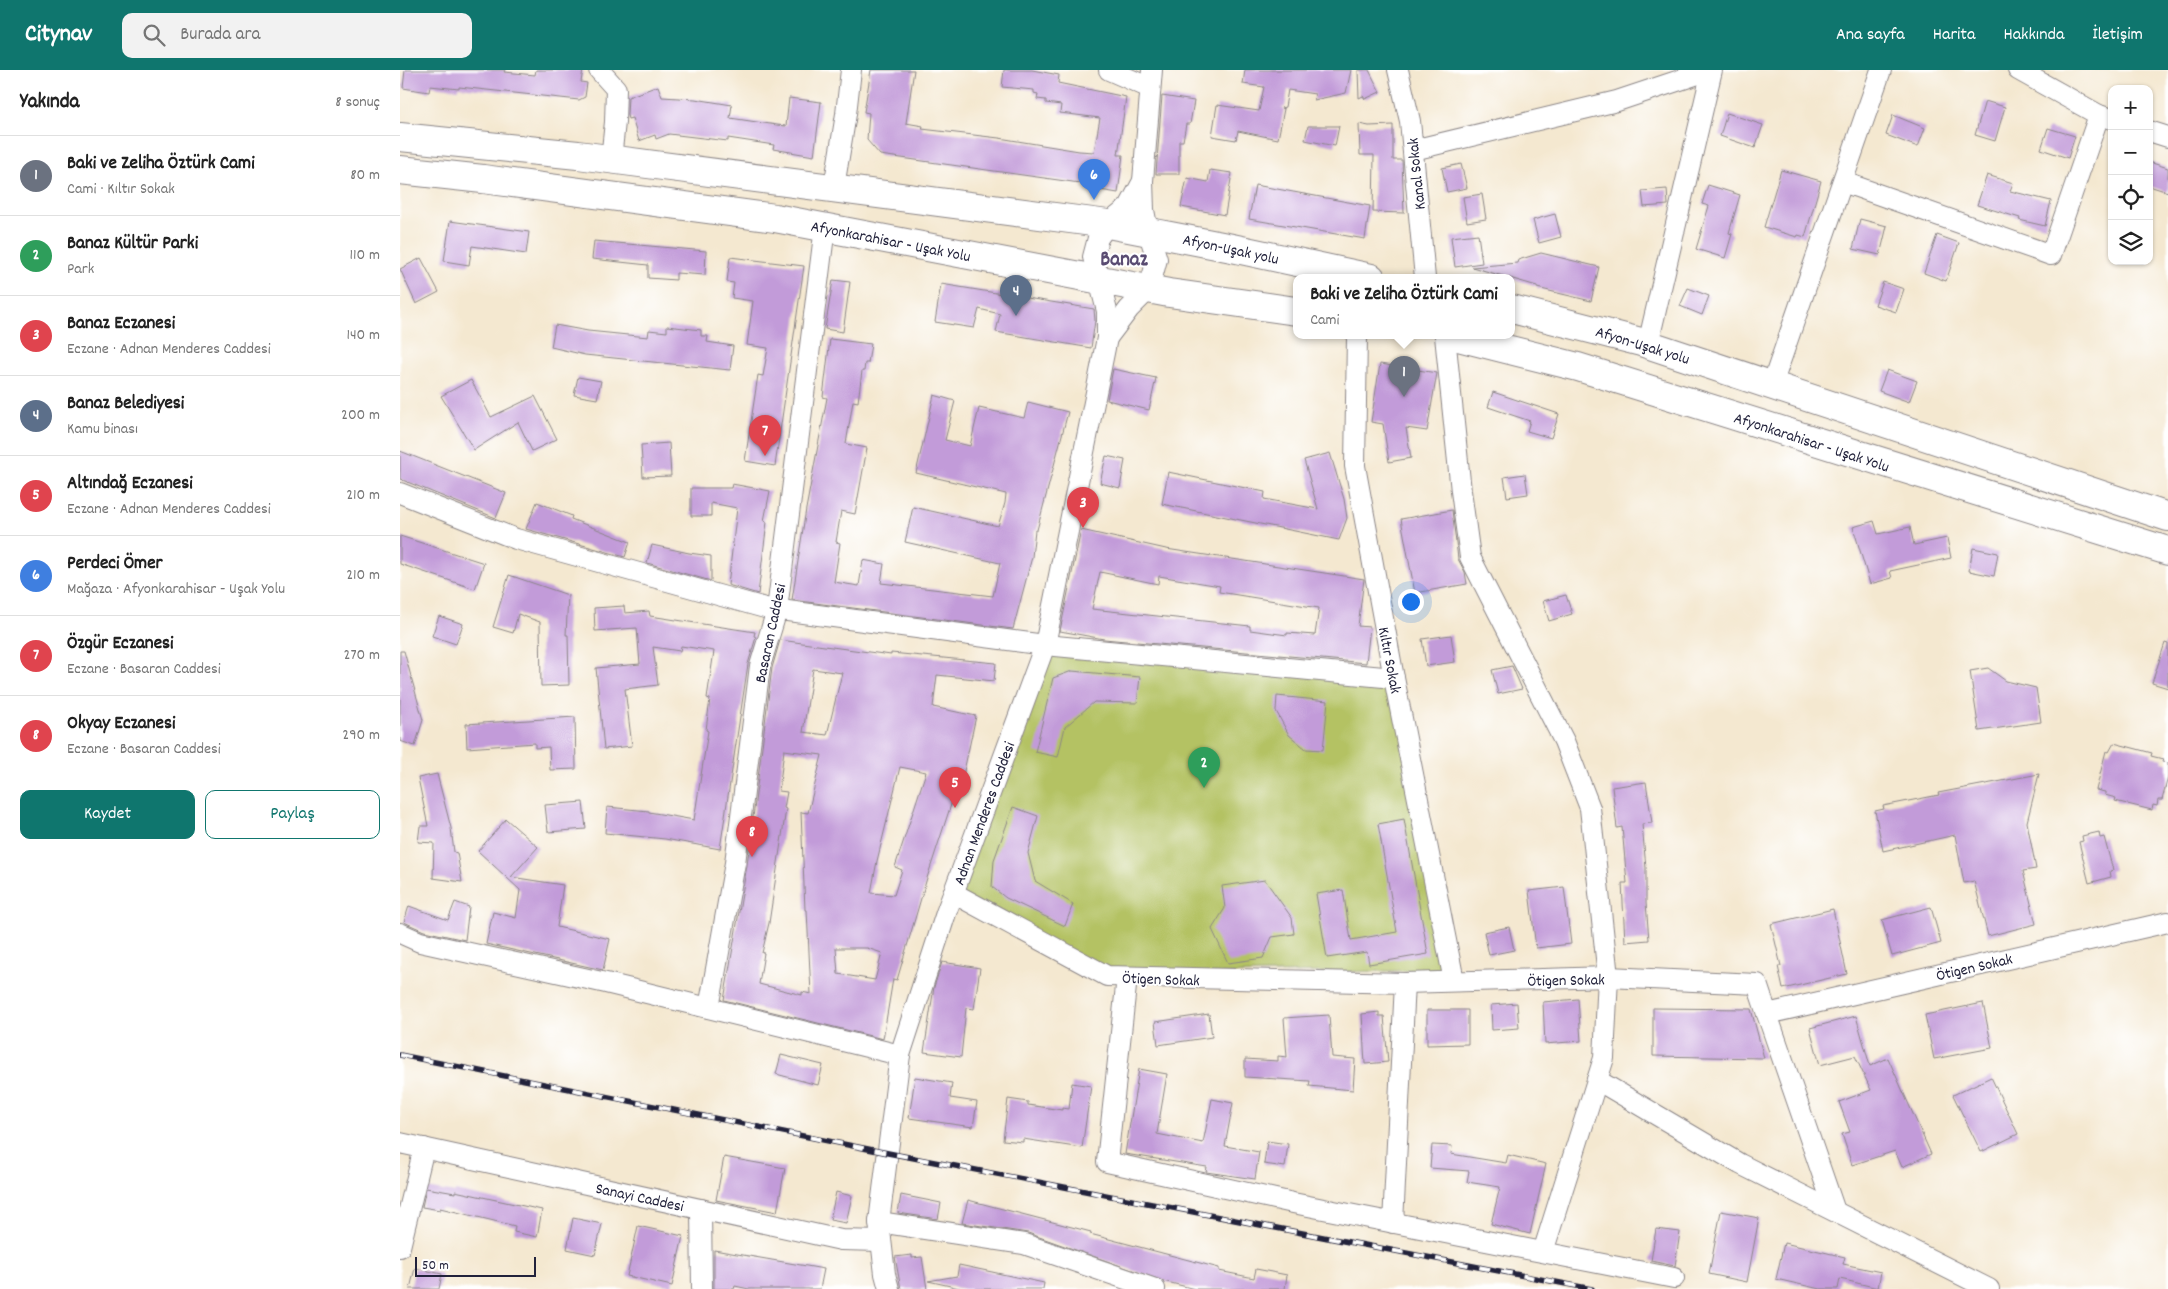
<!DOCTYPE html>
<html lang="tr">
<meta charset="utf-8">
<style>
:root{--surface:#fff;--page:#f2f2f2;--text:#222;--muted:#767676;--line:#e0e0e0;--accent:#0f766e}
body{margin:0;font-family:Dekko,sans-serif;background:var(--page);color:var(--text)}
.controls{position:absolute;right:15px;top:15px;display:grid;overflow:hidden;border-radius:10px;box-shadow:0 1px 4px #0004}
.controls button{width:45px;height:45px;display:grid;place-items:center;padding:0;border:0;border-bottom:1px solid var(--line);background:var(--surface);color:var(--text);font:25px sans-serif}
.scale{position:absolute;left:15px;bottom:12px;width:121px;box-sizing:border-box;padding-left:5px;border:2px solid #22223b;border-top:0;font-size:14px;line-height:18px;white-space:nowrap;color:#22223b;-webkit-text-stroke:4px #fff;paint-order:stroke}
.you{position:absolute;left:1010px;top:531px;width:18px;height:18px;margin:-12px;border:4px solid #fff;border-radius:50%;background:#1a73e8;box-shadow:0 0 0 8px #1a73e833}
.badge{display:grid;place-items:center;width:32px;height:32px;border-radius:50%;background:var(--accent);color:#fff;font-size:16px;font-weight:700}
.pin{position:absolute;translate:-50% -41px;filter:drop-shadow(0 1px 2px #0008)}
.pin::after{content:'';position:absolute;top:26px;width:18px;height:15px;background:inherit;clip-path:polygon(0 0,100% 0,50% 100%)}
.popup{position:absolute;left:893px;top:204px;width:222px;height:65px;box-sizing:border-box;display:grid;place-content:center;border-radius:10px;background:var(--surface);filter:drop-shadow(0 1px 4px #0005);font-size:16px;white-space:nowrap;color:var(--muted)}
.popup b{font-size:19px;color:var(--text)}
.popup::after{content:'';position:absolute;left:50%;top:100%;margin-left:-10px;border:10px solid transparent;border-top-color:var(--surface)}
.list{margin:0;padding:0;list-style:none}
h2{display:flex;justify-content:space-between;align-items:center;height:65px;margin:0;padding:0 20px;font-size:21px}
h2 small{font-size:16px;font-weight:400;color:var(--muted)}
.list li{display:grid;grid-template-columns:32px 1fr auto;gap:15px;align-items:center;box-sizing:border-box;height:80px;padding:0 20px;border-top:1px solid var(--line)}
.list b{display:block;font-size:19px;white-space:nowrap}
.list p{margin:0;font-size:16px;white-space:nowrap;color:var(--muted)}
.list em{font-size:16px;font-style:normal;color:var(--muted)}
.actions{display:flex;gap:10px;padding:15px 20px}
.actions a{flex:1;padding:11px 0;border:1px solid var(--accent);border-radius:10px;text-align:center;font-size:18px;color:var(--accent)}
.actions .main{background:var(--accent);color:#fff}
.icon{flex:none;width:28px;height:28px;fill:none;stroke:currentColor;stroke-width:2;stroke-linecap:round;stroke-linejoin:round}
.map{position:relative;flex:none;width:1768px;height:1219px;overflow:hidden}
header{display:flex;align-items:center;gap:30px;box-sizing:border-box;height:70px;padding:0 25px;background:var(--accent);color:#fff}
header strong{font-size:24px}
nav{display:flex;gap:28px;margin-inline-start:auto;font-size:18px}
.search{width:350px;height:45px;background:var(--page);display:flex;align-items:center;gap:12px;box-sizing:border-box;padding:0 18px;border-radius:10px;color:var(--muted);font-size:19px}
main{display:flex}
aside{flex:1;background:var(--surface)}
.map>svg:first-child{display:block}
.green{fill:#b4c264;stroke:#6b7250}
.building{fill:#c29bd9;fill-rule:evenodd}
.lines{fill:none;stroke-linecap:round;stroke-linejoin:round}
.minor-casing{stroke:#8b8586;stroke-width:22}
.highway-casing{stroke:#8b8586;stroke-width:30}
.minor{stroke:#fff;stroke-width:20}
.highway{stroke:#fff;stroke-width:28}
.rail-casing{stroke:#22223b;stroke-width:5.5}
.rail{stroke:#fff;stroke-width:4;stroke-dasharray:11;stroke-linecap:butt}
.labels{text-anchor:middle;stroke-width:4;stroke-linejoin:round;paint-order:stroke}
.street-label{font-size:16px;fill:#22223b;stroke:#fff}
.district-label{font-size:21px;font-weight:bold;fill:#5a4c72;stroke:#fff}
</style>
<header>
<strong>Citynav</strong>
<div class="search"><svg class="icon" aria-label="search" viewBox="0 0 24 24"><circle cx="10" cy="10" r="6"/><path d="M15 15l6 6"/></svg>Burada ara</div>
<nav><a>Ana sayfa</a><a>Harita</a><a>Hakkında</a><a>İletişim</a></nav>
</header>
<main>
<aside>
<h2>Yakında<small>8 sonuç</small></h2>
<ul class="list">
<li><span class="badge" style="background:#6b7280">1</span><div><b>Baki ve Zeliha Öztürk Cami</b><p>Cami · Kıltır Sokak</p></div><em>80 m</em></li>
<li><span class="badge" style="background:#2e9e5b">2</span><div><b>Banaz Kültür Parki</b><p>Park</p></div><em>110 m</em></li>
<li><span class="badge" style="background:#e0444e">3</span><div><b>Banaz Eczanesi</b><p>Eczane · Adnan Menderes Caddesi</p></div><em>140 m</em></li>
<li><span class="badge" style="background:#5c6f8a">4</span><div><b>Banaz Belediyesi</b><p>Kamu binası</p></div><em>200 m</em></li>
<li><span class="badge" style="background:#e0444e">5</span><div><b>Altındağ Eczanesi</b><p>Eczane · Adnan Menderes Caddesi</p></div><em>210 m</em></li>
<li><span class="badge" style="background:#3f7fe0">6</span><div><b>Perdeci Ömer</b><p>Mağaza · Afyonkarahisar - Uşak Yolu</p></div><em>210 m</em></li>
<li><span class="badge" style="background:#e0444e">7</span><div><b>Özgür Eczanesi</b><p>Eczane · Basaran Caddesi</p></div><em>270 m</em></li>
<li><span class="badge" style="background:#e0444e">8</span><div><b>Okyay Eczanesi</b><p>Eczane · Basaran Caddesi</p></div><em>290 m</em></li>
</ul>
<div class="actions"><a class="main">Kaydet</a><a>Paylaş</a></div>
</aside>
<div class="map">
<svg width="1768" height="1219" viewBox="0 0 1768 1219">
<rect width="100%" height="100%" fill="#fff"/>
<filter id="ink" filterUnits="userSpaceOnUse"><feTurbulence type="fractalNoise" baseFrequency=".02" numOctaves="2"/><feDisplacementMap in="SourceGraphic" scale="10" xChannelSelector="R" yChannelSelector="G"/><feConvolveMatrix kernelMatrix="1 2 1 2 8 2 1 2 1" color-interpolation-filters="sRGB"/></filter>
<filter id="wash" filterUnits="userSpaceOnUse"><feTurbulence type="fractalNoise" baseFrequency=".0096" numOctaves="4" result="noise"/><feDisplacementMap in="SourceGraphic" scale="20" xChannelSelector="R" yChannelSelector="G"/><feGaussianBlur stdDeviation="1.12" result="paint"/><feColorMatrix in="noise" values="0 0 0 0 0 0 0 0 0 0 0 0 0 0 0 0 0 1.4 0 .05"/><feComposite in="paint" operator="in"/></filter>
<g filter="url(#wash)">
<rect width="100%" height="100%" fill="#f4e8d0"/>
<path class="green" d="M645,575L995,612L1052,900L707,906L553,823Z"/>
<g id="blocks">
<g class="building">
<path d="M5,0H105L104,2L135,5L136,0H183L181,12L187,13L185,27L179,30L59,17V19L30,16L29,22L3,18Z"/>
<path d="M471,0H514L506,53L523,56L522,59L599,68L679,81L694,82L700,48L660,43L661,35L646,33V30L637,29L638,24L634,23V20L602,17L604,0H632L659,5L658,13L726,27L718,85H723L718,123L694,119V115L480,85L467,70L469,43L464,42Z"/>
<path d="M845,0H951L946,23L914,30L915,24L888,20L885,37L881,38L884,39L878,69L838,61L836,70L812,66L817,35L859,41L864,17L843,14Z"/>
<path d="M958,0H969L980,22L965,29L963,26L959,28Z"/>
<path d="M258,16L262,27L295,29L332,35L330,48L377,55L386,56L389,28L421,32L414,86L373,79L374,75L328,68V71L269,64L256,69L255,65L239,71L232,48L228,49L227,45L228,27Z"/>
<path d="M762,26L794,31L790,54H786L783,71H779V104H756Z"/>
<path d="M1585,31L1605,37L1595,71L1575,65Z"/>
<path d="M1327,43L1363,55L1355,78L1320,66Z"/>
<path d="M1493,45L1525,58L1518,77L1486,65Z"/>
<path d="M959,54L969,56L993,55V90H1002L1004,143L973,142L974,85H960Z"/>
<path d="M908,56H939L935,76L905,70Z"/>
<path d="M1648,58L1675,66L1668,88L1641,79Z"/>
<path d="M1749,92L1768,98V122L1749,116Z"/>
<path d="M1061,94L1067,118L1047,122L1042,98Z"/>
<path d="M810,100L832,103L825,145L781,137L787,108L808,112Z"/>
<path d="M1381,100L1421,111L1405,167L1398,165L1397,167L1364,157Z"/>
<path d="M1587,105L1613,113L1610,121L1651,131L1645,156L1619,150L1620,148L1577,135Z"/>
<path d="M855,115L970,136L965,169L849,149Z"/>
<path d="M1308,115L1340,125L1329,163L1332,164L1325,188L1296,179L1309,136L1302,134Z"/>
<path d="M1267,119L1268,135L1244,137L1242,121Z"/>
<path d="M1082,124L1086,149L1067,152L1063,127Z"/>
<path d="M1155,144L1161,167L1139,173L1133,150Z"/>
<path d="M1460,149L1487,156L1480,185L1453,179Z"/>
<path d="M50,151L129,162L126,184L72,176L69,195L44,191Z"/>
<path d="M1078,164L1082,193L1055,197L1051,167Z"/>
<path d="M1537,165L1559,173L1546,211L1524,203Z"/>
<path d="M194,171L306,181L305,205L276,203V210L248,208V195L192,189Z"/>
<path d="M1141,183L1199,197L1191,231L1137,218V216L1072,197L1117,193L1118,190Z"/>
<path d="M330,187L404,196L375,396L345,391L358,305L363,306L368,278L347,275L353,231L332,228L334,213L327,212Z"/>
<path d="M21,188L39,222L16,234L0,199Z"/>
<path d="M433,210L450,212L443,262L425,259Z"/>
<path d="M1483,212L1504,219L1496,242L1475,235Z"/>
<path d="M541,214L694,239L695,251L691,278L596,262L600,244L579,239L574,258L535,252Z"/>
<path d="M1288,218L1309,226L1302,245L1280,236Z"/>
<path d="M155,255L188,261L248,267L249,260L267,262V256L301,260V266H308L307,272L333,276L330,300L185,285L151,277Z"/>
<path d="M430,269L471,274L468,293H465L464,301H462L458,332L453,331L446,374L467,378L455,444L441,441L436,472L440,473L434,512L459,516L463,490L484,494L481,513L593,526L600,493L505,472L513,437L598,456L605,433L606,424L516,403L534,325L555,331L545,370L570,376L579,338L624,348L628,332L668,342L637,460H635L632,487L613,559L392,530L406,439L427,328L423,327Z"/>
<path d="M980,294L1037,303L1027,361L1006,358L1011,388L989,392L983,354L971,352Z"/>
<path d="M713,299L756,308L749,340L707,330Z"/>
<path d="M1487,300L1517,311L1509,332L1479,321Z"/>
<path d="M178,307L201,311L197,329L174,325Z"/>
<path d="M71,310L91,347L135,326L157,369L132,381L118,352L74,380L41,326Z"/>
<path d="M1093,322L1159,344L1151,368L1127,361L1130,351L1088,337Z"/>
<path d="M269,373L271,406L243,407L241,375Z"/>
<path d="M0,381L106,423L96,448L0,409Z"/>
<path d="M930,383L944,429L947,448L939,470L762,434L768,402L865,422L864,429L918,439L904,390Z"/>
<path d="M706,386L725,390L720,418L700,413Z"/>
<path d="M1125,404L1128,424L1107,427L1104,407Z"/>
<path d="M332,414L370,421L364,451L367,452L358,524L328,515L337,438L311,433V446H291V418H331Z"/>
<path d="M137,432L172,446L171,449L230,472L225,487L126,459Z"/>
<path d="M1052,440L1058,489L1065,502L1067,514L1015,523L1001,449Z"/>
<path d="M1474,451L1478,464L1510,457L1514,475L1547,468L1551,488L1490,501L1492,508L1470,514L1453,457Z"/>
<path d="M681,460L766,479L964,509L958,556L970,557L966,593L704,569L660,561ZM700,502L758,514L759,506L820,516L819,522L919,538L915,565L887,563V565L850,560V556L692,539Z"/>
<path d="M0,466L84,493L75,519L0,494Z"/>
<path d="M252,475L289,483L311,486V511L247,493Z"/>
<path d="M1573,478L1598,483L1594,506L1569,501Z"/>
<path d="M109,505L168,525L166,565H168L169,615L141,616L140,552L118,544L113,563L93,557Z"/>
<path d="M1166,525L1172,544L1149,551L1143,531Z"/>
<path d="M224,536L225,543L249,541L250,546L355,562L354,566L356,567L348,594L320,779L265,769L205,763L207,737L249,741V742L294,750L308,661L306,660L310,629L307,628L314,581L281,576L280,581L253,577L258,615L225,619L232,676L204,679L196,598L240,594L237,558L195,561L194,538Z"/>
<path d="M39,546L63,554L56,574L32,566Z"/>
<path d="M1051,565L1055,592L1026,596L1022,569Z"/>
<path d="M380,570L491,585V583L596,593L594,611L537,605L533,637L576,646L562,710H559L527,808L497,910L493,909L483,969L324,930L347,795L372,598ZM413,599L442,603L427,665L403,662ZM384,680L422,685L408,743L401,742L405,840H407L411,924L402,922V925L359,914L364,883H362L369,853L386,739L384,738L387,722L379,721ZM500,697L526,702L495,797L502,800L494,825L471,823L477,791ZM436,878H467L482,883L475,910L438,904Z"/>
<path d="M1765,573L1768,574V618L1752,613Z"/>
<path d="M0,581H4L23,650L15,676L0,671Z"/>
<path d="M1112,596L1122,619L1098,624L1092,600Z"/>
<path d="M1588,598L1606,611L1636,618L1641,652L1579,661L1570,601Z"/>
<path d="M672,601L740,607L737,633L694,632L665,657L658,687L635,682L653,608Z"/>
<path d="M877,626L928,631L923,680L906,679L889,665L876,641Z"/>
<path d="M175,647L176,699L150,700L149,677L135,678V673L67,678L66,654Z"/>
<path d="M1714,673L1752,683L1751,686L1763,689L1762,692L1768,693V707L1762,730H1758L1757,736L1753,735L1752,740L1715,731L1716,728L1705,725V722L1696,720L1706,681L1709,682Z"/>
<path d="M37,704L51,758L54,782L57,783L62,812L33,808L34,773L18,772L20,756H28L18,708Z"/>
<path d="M1639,704L1627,752L1636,799L1623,801L1636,854L1588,866L1574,811L1564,813L1555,765L1483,781L1475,741L1484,739L1483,736L1539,725L1538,723Z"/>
<path d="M1246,712L1252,753L1242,754L1246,798V833L1249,870L1225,872L1222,813H1227L1222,757L1217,758L1212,717Z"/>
<path d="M183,732L186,759L148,762L145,735Z"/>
<path d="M613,737L638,746L628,783L635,811L673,834L665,856L606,828L592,817L594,790Z"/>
<path d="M106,749L138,777L111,807L163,815L157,857L210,869L203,900L86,874L93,842L116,848L120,820L78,781Z"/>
<path d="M1004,749L1028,884L969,894L967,882L927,888L916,824L943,820L951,870L997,862L978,754Z"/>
<path d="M1699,762L1700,768L1704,767L1713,800L1710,801L1711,807L1689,813L1679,772L1683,771L1682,766Z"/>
<path d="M865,810L892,848L894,864L872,867L863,888L828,893L812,859L825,838L822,816Z"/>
<path d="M1164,817L1171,874L1136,878L1129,821Z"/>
<path d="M55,832L69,837L65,870L24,861L4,852L9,836L48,850Z"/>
<path d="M1531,837L1541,873L1492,886L1482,850Z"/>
<path d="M1433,839L1447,904L1383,919L1378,896H1381L1371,854Z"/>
<path d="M1109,857L1114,880L1089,885L1084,862Z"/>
<path d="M542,892L580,898L574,939L566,938L561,987L524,982L534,917Z"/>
<path d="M1178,929L1181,971L1145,974L1143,932Z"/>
<path d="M1117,933L1119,958L1092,960L1091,935Z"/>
<path d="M1583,933L1592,978L1534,989L1525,945Z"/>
<path d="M1253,938L1351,939L1364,988L1253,986Z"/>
<path d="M1027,940H1068V974L1027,975Z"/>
<path d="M979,942V946H984L988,992L965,994L962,944Z"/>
<path d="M809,944L812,967L758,975L755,952Z"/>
<path d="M929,945L932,987L955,989L953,1020L909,1016L910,1011L845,1007V989L878,991V986L887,987L884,948Z"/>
<path d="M1456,946L1470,996L1488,988L1531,1084L1502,1097L1495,1081L1452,1095L1442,1064L1450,1062L1439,1032L1471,1020L1455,986L1420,995L1410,958Z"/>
<path d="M381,985L423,995L418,1015L376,1004Z"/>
<path d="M739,999L767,1004L757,1064L803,1073L812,1029L833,1033L825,1076L859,1082L855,1109L806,1102L807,1097L725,1084Z"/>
<path d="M515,1007L552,1013L550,1028L577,1032L573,1057L509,1048Z"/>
<path d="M1591,1007L1618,1064L1581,1082L1553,1025Z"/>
<path d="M672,1013L691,1016L682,1078L623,1069V1072L603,1070L608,1029L628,1032V1035L662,1040V1038L669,1039Z"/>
<path d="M867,1071L888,1074L885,1097L864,1094Z"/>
<path d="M1032,1075L1052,1076L1051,1084L1106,1093L1108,1085L1146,1094L1130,1164L1091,1154L1100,1117L1067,1112L1069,1101L1030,1098Z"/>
<path d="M324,1087L385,1098L377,1142L316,1130Z"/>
<path d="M26,1118L55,1123V1121L142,1140L137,1167L114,1162L115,1156L40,1138V1140L22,1137Z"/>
<path d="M436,1122L452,1126L446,1153L430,1150Z"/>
<path d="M501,1125L541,1133L538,1149L498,1143Z"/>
<path d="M568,1130L691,1162L690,1164L819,1198V1201L854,1208L856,1199L887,1205L885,1219H795L763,1211L628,1163L562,1153Z"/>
<path d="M1321,1141L1359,1148L1347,1212L1309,1204Z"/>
<path d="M173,1148L202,1154L195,1185L167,1179Z"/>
<path d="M238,1156L283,1166L272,1216L227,1206Z"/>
<path d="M1256,1159L1280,1162L1275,1196L1251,1191Z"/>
<path d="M1384,1173L1445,1187L1443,1194L1481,1202L1478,1218L1440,1209L1438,1219H1420L1376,1209Z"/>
<path d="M314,1180L424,1199L420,1219H349L335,1216L334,1219H314Z"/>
<path d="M512,1185V1188L522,1187L527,1219H501L495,1187Z"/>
<path d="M559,1195L644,1213L643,1219H564L528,1211L557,1206Z"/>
<path d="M15,1198L42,1204L39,1219H10Z"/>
</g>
</g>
</g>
<g filter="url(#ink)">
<use href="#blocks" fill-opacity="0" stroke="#8b8586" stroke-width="1"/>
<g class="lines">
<defs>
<g id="minor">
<path d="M199,0L216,19L215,52L211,89"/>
<path d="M709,0L750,18"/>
<path d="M998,0L1010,51L1025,208"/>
<path d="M1618,0L1699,45"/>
<path d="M1749,61L1768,67"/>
<path d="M1013,80L1217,31L1310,0"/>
<path d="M1443,112L1651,185L1699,45L1712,49"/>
<path d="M434,117L446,44L451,0"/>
<path d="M957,266L955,396L994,608L1054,911"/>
<path d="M1045,266L1061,421L1070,487L1164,671L1190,738L1208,907L1204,988L1143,1182"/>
<path d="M707,268L729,239L749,219L757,189L748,161L744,140L743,111L752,0"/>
<path d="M1248,274L1312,0"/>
<path d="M1372,315L1481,0"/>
<path d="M0,423L116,469L365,538L645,575L994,608"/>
<path d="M553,823L707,906L1005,913L1208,907L1357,914L1367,944L1768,852"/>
<path d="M0,863L20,872L206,913L500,985"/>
<path d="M727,907L707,1092L893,1133L1274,1208"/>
<path d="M309,938L335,793L360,596L377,540L425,157"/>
<path d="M1367,944L1435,1141"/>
<path d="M1197,1010L1340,1094L1589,1219"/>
<path d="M0,1073L441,1170L481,1171"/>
<path d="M301,1139L302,1219"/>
<path d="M479,1152L624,1174L755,1219"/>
<path d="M993,1153L1005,913"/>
<path d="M0,1177L24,1078"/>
<path d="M489,1219L485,1204L479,1152L500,985L546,843L645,575L707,268V241L693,187L698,168L708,154L729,137L743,111"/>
</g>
<g id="highway">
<path d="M0,67L178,85L708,154L832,178L971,208"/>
<path d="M0,100L83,109L375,148L769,223L896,241"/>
<path d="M1112,239L1241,272L1768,447"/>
<path d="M1054,266L1178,297L1768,481"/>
</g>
</defs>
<use href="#minor" class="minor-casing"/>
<use href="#highway" class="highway-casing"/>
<use href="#minor" class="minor"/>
<use href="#highway" class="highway"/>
<defs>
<path id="rail" d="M0,985L488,1083L1192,1219"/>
</defs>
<use href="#rail" class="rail-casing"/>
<use href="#rail" class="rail"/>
</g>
</g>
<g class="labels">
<g class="street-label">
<text transform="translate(1015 104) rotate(-96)" y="6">Kanal Sokak</text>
<text transform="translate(491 170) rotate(11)" y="6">Afyonkarahisar - Uşak Yolu</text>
<text transform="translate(831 178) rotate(12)" y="6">Afyon-Uşak yolu</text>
<text transform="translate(1243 274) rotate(17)" y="6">Afyon-Uşak yolu</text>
<text transform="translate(1412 371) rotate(18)" y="6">Afyonkarahisar - Uşak Yolu</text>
<text transform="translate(369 563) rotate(-78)" y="6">Basaran Caddesi</text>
<text transform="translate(991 590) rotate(79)" y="6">Kıltır Sokak</text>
<text transform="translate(583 743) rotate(-70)" y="6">Adnan Menderes Caddesi</text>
<text transform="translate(1574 896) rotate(-13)" y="6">Ötigen Sokak</text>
<text transform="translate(761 908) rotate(2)" y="6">Ötigen Sokak</text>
<text transform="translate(1166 909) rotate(-1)" y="6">Ötigen Sokak</text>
<text transform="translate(240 1126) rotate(12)" y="6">Sanayi Caddesi</text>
</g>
<g class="district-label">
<text x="724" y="195">Banaz</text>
</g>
</g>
</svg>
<div class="controls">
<button>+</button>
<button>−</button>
<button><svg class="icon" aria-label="locate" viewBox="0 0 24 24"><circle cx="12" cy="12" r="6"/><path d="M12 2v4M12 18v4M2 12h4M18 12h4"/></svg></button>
<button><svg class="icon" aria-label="layers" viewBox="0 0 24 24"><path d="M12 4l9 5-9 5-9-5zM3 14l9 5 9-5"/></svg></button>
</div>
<div class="scale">50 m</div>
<div class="you"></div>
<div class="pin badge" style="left:1004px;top:327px;background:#6b7280">1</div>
<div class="popup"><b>Baki ve Zeliha Öztürk Cami</b>Cami</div>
<div class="pin badge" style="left:804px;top:718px;background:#2e9e5b">2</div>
<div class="pin badge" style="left:683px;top:458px;background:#e0444e">3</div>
<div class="pin badge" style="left:616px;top:246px;background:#5c6f8a">4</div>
<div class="pin badge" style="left:555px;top:738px;background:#e0444e">5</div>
<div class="pin badge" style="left:694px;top:130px;background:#3f7fe0">6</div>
<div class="pin badge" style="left:365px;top:386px;background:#e0444e">7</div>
<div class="pin badge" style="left:352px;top:787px;background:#e0444e">8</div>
</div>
</main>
